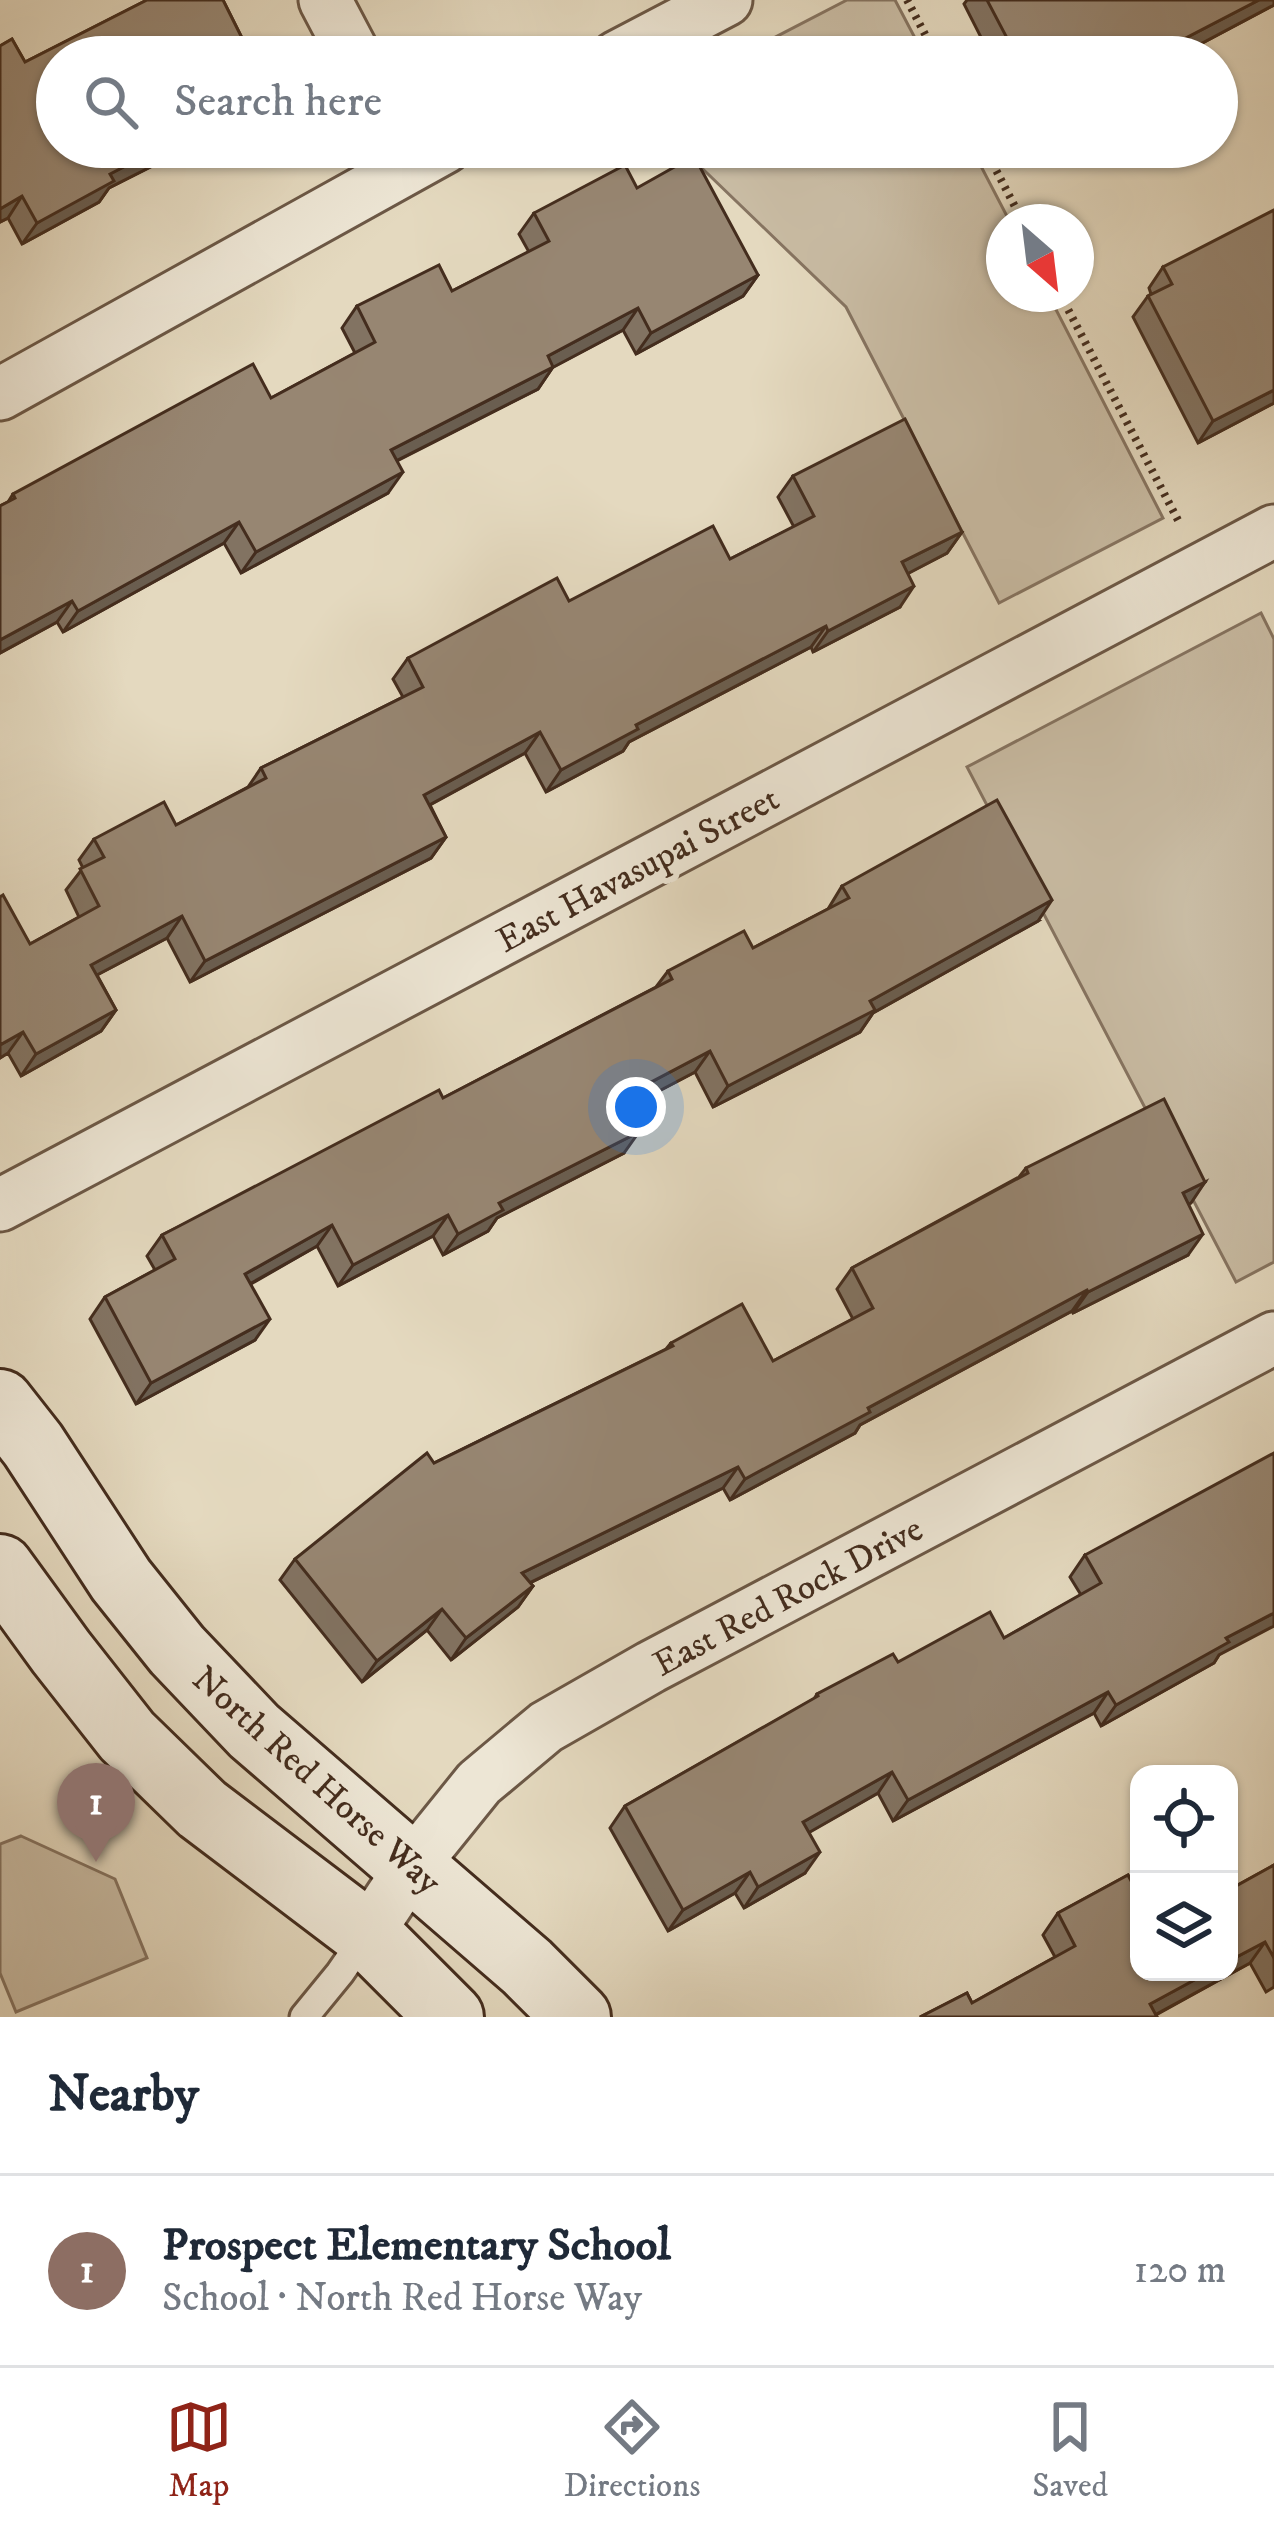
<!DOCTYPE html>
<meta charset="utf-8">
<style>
:root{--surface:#fff;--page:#f2f2f3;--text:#1f2937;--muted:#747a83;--line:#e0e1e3;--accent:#8f2418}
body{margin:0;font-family:"IM FELL DW Pica",serif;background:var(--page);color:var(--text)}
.controls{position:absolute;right:36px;bottom:36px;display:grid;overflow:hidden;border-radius:24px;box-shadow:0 3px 9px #0004}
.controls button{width:108px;height:108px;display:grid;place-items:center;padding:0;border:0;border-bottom:3px solid var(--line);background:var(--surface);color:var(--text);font:60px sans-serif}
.compass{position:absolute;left:986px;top:204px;width:108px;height:108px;border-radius:50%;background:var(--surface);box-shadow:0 3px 9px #0004;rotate:152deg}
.you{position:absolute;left:636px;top:1107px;width:42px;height:42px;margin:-30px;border:9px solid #fff;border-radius:50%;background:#1a73e8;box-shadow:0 0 0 18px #1a73e833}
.badge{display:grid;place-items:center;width:78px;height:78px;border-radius:50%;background:var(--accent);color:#fff;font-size:39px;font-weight:700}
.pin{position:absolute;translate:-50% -99px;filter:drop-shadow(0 3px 6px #0008)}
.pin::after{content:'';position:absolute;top:63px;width:42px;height:36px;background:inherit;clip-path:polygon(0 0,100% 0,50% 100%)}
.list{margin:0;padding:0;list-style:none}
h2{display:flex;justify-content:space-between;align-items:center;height:156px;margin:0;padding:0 48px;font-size:51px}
h2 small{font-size:39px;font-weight:400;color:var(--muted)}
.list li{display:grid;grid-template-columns:78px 1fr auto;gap:36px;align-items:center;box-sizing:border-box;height:192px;padding:0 48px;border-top:3px solid var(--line)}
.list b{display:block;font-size:45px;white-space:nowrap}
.list p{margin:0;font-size:39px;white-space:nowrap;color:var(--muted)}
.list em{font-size:39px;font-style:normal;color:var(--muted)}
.icon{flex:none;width:66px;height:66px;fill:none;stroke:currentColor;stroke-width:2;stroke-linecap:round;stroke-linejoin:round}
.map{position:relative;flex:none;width:1274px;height:2017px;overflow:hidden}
.search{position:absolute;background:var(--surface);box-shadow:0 3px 9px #0004;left:36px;right:36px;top:36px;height:132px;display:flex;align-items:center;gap:30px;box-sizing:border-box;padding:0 42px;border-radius:66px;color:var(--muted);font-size:45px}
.sheet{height:348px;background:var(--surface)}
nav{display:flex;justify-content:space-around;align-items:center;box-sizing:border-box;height:168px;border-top:3px solid var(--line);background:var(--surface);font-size:33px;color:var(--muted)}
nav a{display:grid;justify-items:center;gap:6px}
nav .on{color:var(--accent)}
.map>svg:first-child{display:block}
.green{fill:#c9bca4;stroke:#867461;stroke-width:3}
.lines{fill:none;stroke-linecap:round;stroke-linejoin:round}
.lane-casing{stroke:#6c5846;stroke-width:33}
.street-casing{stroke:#6c5846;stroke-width:57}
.secondary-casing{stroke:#442d1e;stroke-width:72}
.path{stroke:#442d1e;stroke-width:8;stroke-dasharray:3 6;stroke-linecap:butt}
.lane{stroke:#ede6d5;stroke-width:27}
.street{stroke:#ede6d5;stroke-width:51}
.secondary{stroke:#ede6d5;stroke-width:66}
.wall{fill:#827362;stroke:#442d1e;stroke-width:3}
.shaded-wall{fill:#6a5e50;stroke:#442d1e;stroke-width:3}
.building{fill:#978672;stroke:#442d1e;stroke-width:3}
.labels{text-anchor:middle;stroke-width:12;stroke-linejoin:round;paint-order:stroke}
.street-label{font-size:36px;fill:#442d1e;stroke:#ede6d5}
</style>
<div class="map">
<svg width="1274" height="2017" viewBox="0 0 1274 2017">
<rect width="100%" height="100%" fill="#e4d9bf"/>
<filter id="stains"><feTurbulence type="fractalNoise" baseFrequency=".00167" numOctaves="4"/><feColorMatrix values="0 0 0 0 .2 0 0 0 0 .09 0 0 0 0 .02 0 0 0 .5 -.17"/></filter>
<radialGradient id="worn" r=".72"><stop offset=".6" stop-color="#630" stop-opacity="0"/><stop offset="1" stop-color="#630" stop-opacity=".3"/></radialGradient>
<g class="green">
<path d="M847,0H895L925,57H737Z"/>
<path d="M680,147H971L1010,222H1004V294H1048L1163,518L999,603L846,307Z"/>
<path d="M1261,613L1274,639V1262L1236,1282L967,767Z"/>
<path d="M21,1836L115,1879L147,1958L16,2012L0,1973V1844Z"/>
</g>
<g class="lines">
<defs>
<path id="lane" d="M304,2017L340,1973L367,1934"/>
<g id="street">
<path d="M325,0L355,57"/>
<path d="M617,57L726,0"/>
<path d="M0,394L445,147"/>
<path d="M0,1205L1274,531"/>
<path d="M367,1934L412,1866L479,1783L546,1727L651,1667L1274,1338"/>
</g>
<g id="secondary">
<path d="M0,1403L33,1445L121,1580L177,1650L254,1731L527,1967L577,2017"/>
<path d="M0,1568L61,1652L127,1736L202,1809L367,1934L450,2017"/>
</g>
</defs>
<use href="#lane" class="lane-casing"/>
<use href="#street" class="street-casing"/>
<use href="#secondary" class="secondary-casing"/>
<g class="path">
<path d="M907,0L937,57"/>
<path d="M984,147L1023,222"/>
<path d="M1060,294L1180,524"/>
</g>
<use href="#lane" class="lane"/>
<use href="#street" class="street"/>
<use href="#secondary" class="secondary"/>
</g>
<g class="wall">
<path d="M147,0H223L249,52L246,57H57V147H190L109,188L99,202L22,244L8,218L0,222V46L12,39L25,62Z"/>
<path d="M967,0H1274V5L1176,57H991L964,4Z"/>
<path d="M637,188L758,275L743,296L636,354L623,330L553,367L538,389L397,461L388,493L241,573L224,543L63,632L57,622L0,653V506L8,502L13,494L271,398L355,353L342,328L357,306L452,291L529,252L519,234L534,213Z"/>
<path d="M1163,267L1274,403L1198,443L1133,317L1148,296L1151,294L1149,288Z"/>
<path d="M793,476L962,532L947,553L908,573L900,607L813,652L811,647L629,742L623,751L546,792L525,753L430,805L446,837L431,858L190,982L167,938L97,975L116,1010L101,1031L21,1076L8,1053L0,1058V897L30,944L79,917L66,890L83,868L79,860L94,839L176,825L248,787L261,768L403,697L393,679L408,658L569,601L730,559L794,527L778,497Z"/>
<path d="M842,886L1038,921L873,1013L860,1032L713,1107L695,1072L626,1108L624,1153L497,1218L488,1231L443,1255L433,1236L338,1286L317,1246L251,1284L255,1340L136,1404L90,1319L105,1297L155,1270L147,1256L162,1235L443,1098L656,987L668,971L753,948L828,909Z"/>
<path d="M1026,1168L1205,1182L1188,1204V1255L1073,1313L1072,1311L860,1425L855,1433L730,1500L723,1488L530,1583L533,1586L518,1607L451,1660L427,1630L362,1682L280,1580L295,1559L434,1463L666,1349L671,1343L773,1361L853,1319L837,1289L852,1268L1019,1177Z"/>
<path d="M1085,1555L1219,1655L1214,1663L1101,1726L1094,1713L893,1821L878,1793L809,1832L805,1873L744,1908L735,1893L668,1931L610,1828L625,1806L814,1699L817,1694L898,1662L1004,1638L1081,1595L1070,1577Z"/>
<path d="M1274,1865V1987L1266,1992L1250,1963L1156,2015L1157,2017H920L967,1993L972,2003L1055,1957L1043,1935L1058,1913L1128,1875L1139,1896V1972H1229V1890Z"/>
</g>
<g class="shaded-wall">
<path d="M1259,0H1274V5L1176,57H1149Z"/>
<path d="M162,147H190L109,188L99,202L22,244L37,223L110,174Z"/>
<path d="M22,196L8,218L0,222V209Z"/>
<path d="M758,275L743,296L636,354L651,333Z"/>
<path d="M638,308L623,330L533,378L548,356Z"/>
<path d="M553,367L538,389L376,471L391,450Z"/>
<path d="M1274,390V403L1198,443L1213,421Z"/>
<path d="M403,472L388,493L241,573L256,552Z"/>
<path d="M239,522L224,543L63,632L78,611Z"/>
<path d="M962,532L947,553L888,584L902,562Z"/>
<path d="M914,586L900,607L813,652L828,631Z"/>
<path d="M72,601L57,622L0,653V640Z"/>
<path d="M826,626L811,647L629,742L623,751L546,792L561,770L636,725Z"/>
<path d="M540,732L525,753L409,816L424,795Z"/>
<path d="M446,837L431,858L190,982L205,961Z"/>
<path d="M1052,900L1038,921L873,1013L860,1032L713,1107L728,1086L870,1001Z"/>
<path d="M182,916L167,938L76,986L91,965Z"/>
<path d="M116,1010L101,1031L21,1076L36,1054Z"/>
<path d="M23,1032L8,1053L0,1058V1045Z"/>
<path d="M710,1051L695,1072L606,1119L621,1098Z"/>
<path d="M639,1132L624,1153L497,1218L488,1231L443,1255L458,1234L499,1203Z"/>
<path d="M1205,1182L1191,1203L1168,1214L1183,1193Z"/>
<path d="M448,1215L433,1236L338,1286L353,1265Z"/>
<path d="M332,1225L317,1246L230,1295L245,1274Z"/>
<path d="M1203,1234L1188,1255L1073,1313L1088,1292Z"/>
<path d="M1087,1290L1072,1311L860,1425L855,1433L730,1500L745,1479L868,1408Z"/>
<path d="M270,1319L255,1340L136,1404L151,1383Z"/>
<path d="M738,1467L723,1488L507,1594L522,1573Z"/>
<path d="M533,1586L518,1607L451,1660L466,1638Z"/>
<path d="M442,1609L427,1630L362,1682L377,1661Z"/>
<path d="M1274,1613V1626L1219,1655L1214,1663L1101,1726L1116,1705L1226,1638Z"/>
<path d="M1108,1692L1094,1713L893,1821L908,1800Z"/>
<path d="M892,1772L878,1793L789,1844L803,1822Z"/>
<path d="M820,1852L805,1873L744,1908L758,1887Z"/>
<path d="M750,1872L735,1893L668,1931L683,1910Z"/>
<path d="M1265,1942L1250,1963L1151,2017L1150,2004L1209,1972H1229V1961Z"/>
</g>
<g class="building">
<path d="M147,0H223L249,52L241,57H57V147H162L110,174L114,181L37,223L22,196L0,209V46L12,39L25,62Z"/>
<path d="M987,0H1259L1149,57H1017Z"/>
<path d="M694,156L758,275L651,333L638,308L548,356L553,367L391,450L403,472L256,552L239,522L78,611L72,601L0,640V506L15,498L13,494L253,364L271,398L375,342L357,306L439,265L452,291L549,241L534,213L625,165L637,188Z"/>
<path d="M1274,210V390L1213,421L1148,296L1172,284L1163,267Z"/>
<path d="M905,419L962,532L902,562L914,586L828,631L826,626L636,725L638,729L561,770L540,732L424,795L446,837L205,961L182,916L91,965L116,1010L36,1054L23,1032L0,1045V897L3,895L30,944L99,906L80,869L104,857L94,839L164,802L176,825L266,778L261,768L423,687L408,658L557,578L569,601L713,526L730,559L814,516L793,476Z"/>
<path d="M997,800L1052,900L870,1001L875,1010L728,1086L710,1051L621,1098L639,1132L499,1203L503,1210L458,1234L448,1215L353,1265L332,1225L245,1274L270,1319L151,1383L105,1297L175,1259L162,1235L439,1090L443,1098L672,979L668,971L744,931L753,948L849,898L842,886Z"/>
<path d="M1164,1099L1205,1182L1183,1193L1203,1234L1088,1292L1087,1290L868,1408L870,1412L745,1479L738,1467L522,1573L533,1586L466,1638L442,1609L377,1661L295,1559L427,1453L434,1463L673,1346L671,1343L742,1304L773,1361L873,1308L852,1268L1028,1173L1026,1168Z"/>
<path d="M1274,1453V1613L1226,1638L1229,1642L1116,1705L1108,1692L908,1800L892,1772L803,1822L820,1852L758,1887L750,1872L683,1910L625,1806L818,1696L817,1694L893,1654L898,1662L990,1612L1004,1638L1101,1583L1085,1555Z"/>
<path d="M1274,1865V1958L1265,1942L1229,1961V1890Z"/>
<path d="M1128,1875L1139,1896V1972H1209L1150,2004L1157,2017H920L967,1993L972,2003L1075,1946L1058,1913Z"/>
</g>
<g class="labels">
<g class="street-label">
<text transform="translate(637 868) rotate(-28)" y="13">East Havasupai Street</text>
<text transform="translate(787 1595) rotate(-28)" y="13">East Red Rock Drive</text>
<text transform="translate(318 1779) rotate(42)" y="13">North Red Horse Way</text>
</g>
</g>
<rect width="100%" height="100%" filter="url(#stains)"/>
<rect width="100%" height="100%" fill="url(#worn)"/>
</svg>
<div class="controls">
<button><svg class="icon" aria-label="locate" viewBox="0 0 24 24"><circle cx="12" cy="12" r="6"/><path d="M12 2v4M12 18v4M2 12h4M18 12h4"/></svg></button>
<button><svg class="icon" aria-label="layers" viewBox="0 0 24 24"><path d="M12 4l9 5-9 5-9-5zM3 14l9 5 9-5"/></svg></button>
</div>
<svg class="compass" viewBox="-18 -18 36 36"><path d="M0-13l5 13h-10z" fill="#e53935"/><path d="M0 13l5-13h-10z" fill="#747a83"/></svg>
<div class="you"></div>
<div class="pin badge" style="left:96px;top:1862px;background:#8d6e63">1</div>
<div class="search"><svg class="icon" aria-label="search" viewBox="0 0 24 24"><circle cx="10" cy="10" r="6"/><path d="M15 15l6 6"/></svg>Search here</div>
</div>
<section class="sheet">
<h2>Nearby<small></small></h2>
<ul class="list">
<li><span class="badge" style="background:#8d6e63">1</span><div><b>Prospect Elementary School</b><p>School · North Red Horse Way</p></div><em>120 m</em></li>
</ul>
</section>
<nav>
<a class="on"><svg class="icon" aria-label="map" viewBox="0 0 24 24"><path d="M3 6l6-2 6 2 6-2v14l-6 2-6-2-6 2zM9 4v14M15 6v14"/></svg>Map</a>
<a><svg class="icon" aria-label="directions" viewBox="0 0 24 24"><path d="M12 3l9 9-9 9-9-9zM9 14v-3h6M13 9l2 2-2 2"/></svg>Directions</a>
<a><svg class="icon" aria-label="saved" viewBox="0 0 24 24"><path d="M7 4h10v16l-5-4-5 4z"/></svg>Saved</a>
</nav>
